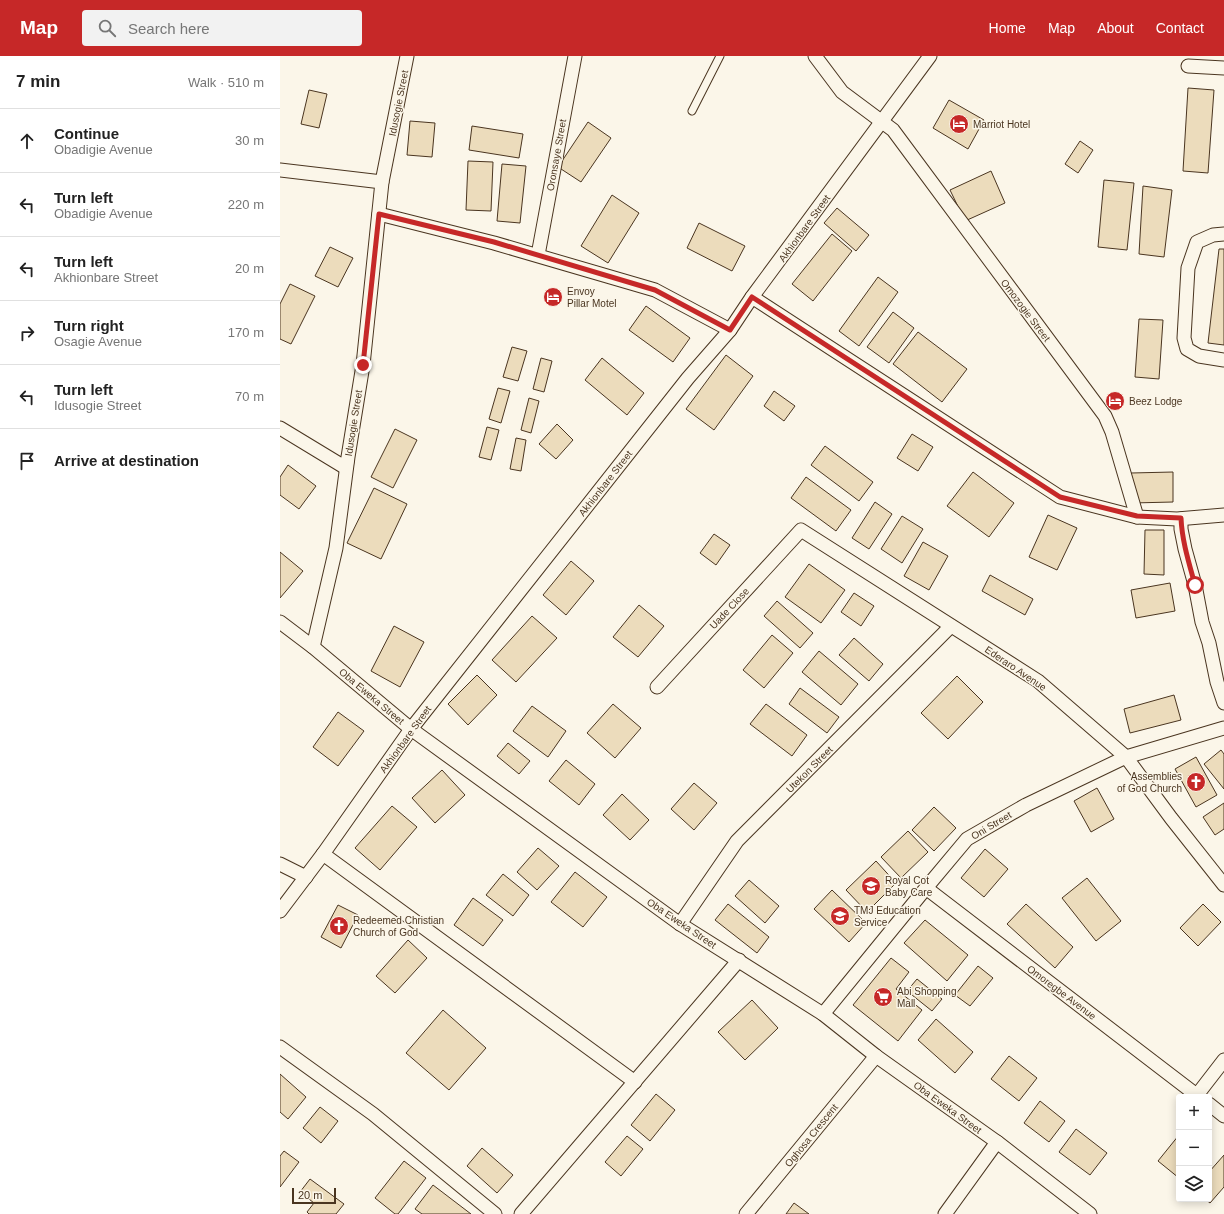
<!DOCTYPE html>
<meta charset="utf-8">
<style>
:root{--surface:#fff;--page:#f2f2f2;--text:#222;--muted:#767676;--line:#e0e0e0;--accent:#c62828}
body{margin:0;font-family:Helvetica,sans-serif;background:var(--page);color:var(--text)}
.controls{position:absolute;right:12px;bottom:12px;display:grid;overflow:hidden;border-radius:4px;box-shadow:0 2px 10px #0003}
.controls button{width:36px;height:36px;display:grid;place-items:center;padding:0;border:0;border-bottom:1px solid var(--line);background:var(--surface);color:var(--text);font:20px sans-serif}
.scale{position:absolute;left:12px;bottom:10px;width:44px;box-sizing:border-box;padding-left:4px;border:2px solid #4a3520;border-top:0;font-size:11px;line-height:14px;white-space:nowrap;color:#4a3520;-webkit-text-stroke:3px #fbf6e9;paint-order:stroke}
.stop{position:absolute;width:12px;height:12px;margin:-9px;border:3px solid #c62828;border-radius:50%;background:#fff}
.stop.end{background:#c62828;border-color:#fff;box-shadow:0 1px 4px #0008}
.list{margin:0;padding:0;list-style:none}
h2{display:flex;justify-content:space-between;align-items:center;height:52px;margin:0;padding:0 16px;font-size:17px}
h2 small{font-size:13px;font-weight:400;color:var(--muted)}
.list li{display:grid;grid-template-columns:26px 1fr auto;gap:12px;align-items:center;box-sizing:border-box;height:64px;padding:0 16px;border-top:1px solid var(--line)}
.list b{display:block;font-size:15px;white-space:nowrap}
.list p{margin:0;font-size:13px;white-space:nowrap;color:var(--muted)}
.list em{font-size:13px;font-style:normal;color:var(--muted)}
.icon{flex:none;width:22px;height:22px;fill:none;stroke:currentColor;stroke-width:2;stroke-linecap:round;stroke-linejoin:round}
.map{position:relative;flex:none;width:944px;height:1158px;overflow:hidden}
header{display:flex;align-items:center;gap:24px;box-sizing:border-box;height:56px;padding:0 20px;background:var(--accent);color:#fff}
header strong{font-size:19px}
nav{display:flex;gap:22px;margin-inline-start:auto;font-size:14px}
.search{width:280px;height:36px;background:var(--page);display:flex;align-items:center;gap:10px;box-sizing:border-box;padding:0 14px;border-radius:4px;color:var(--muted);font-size:15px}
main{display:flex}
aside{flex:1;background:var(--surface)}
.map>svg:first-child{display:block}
.building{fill:#ecdcbc;stroke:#4a3520}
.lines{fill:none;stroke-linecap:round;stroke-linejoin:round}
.lane-casing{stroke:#4a3520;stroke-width:9}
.street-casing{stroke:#4a3520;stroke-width:15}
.lane{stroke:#fbf6e9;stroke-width:7}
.street{stroke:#fbf6e9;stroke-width:13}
.route{stroke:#c62828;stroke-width:5}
.labels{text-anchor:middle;stroke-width:3;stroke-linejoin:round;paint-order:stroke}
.street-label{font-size:10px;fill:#4a3520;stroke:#fbf6e9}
.poi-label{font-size:10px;fill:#4a3520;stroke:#fbf6e9;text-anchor:start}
</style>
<header>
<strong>Map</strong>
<div class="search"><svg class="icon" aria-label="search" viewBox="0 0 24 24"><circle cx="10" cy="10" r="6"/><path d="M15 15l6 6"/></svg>Search here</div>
<nav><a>Home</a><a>Map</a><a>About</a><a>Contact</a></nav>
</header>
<main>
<aside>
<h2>7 min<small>Walk · 510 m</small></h2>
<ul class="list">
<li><svg class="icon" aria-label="ahead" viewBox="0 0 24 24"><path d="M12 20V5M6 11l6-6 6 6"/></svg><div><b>Continue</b><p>Obadigie Avenue</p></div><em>30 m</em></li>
<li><svg class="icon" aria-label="left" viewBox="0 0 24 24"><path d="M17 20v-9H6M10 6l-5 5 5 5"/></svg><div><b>Turn left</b><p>Obadigie Avenue</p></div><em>220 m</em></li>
<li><svg class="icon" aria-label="left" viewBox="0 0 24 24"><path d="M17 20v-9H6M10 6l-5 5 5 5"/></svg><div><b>Turn left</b><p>Akhionbare Street</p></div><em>20 m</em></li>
<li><svg class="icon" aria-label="right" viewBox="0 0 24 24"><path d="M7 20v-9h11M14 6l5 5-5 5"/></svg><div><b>Turn right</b><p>Osagie Avenue</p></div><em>170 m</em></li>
<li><svg class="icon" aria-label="left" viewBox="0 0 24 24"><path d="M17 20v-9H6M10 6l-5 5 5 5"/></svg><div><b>Turn left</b><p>Idusogie Street</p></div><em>70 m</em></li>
<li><svg class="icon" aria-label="arrive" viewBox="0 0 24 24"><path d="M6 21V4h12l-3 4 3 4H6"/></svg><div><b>Arrive at destination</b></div></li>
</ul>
</aside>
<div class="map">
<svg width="944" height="1158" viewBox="0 0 944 1158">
<rect width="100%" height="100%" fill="#fbf6e9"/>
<g class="building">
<path d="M908,32L934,34L928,117L903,115Z"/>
<path d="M29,34L47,38L39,72L21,68Z"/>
<path d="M669,44L704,64L688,93L653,72Z"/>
<path d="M130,65L155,67L152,101L127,99Z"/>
<path d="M308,66L331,82L301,126L278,111Z"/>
<path d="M192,70L243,78L239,102L189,94Z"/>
<path d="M800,85L813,94L798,117L785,108Z"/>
<path d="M188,105L213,106L211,155L186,154Z"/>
<path d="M222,108L246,110L240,167L217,165Z"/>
<path d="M711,115L725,147L685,165L670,134Z"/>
<path d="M824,124L854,127L847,194L818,191Z"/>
<path d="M863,130L892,134L884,201L859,198Z"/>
<path d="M332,139L359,157L328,207L301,190Z"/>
<path d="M557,152L589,179L576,195L544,167Z"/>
<path d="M419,167L465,190L452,215L407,192Z"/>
<path d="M552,178L572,195L533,245L512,228Z"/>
<path d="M50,191L73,202L58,231L35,220Z"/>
<path d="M939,193H944V289L928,287Z"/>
<path d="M598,221L618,236L579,290L559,275Z"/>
<path d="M10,228L35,240L11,288L0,283V248Z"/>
<path d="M366,250L410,282L393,306L349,274Z"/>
<path d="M613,256L634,272L609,307L587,291Z"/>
<path d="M859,263L883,264L879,323L855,321Z"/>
<path d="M638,276L687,313L662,346L613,308Z"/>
<path d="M232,291L247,295L238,325L223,321Z"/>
<path d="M446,299L473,320L434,374L406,353Z"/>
<path d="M261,302L272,305L264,336L253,333Z"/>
<path d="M322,302L364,337L347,359L305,324Z"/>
<path d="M218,332L230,335L221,367L209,363Z"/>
<path d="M494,335L515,350L504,365L484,350Z"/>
<path d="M249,342L259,345L251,377L241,374Z"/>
<path d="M277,368L293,384L276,403L259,388Z"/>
<path d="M207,371L219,374L211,404L199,401Z"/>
<path d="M115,373L137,384L113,432L91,421Z"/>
<path d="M632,378L653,391L638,415L617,402Z"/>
<path d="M236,382L246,384L241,415L230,413Z"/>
<path d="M545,390L593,426L579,445L531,409Z"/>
<path d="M8,409L36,430L19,453L0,439V421Z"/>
<path d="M693,416L734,447L709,481L667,450Z"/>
<path d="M893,416V446L852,447L851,417Z"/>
<path d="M526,421L571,454L556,475L511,442Z"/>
<path d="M94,432L127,448L101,503L67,487Z"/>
<path d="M595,446L612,458L589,493L572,482Z"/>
<path d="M768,459L797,472L777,514L749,501Z"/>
<path d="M622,460L643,473L622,507L601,493Z"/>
<path d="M865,474H884V519L864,518Z"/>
<path d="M434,478L450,489L436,509L420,497Z"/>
<path d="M643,486L668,500L649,534L624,520Z"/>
<path d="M0,496L23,515L0,542Z"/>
<path d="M291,505L314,525L286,559L263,539Z"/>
<path d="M529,508L565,534L541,567L505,541Z"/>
<path d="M710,519L753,543L745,559L702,535Z"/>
<path d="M890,527L895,555L856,562L851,534Z"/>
<path d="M574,537L594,550L581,570L561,556Z"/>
<path d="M497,545L533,577L520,592L484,560Z"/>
<path d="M359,549L384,570L358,601L333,581Z"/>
<path d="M252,560L277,582L236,626L212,604Z"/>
<path d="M114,570L144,586L120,631L91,615Z"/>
<path d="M492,579L513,597L484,632L463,614Z"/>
<path d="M574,582L603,608L589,625L559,599Z"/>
<path d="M539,595L578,628L561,649L522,616Z"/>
<path d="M197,619L217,639L188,669L168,648Z"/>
<path d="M677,620L703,646L668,683L641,657Z"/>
<path d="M520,632L559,661L547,677L509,648Z"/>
<path d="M894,639L901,664L850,677L844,653Z"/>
<path d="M333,648L361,672L335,702L307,677Z"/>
<path d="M486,648L527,679L512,700L470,668Z"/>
<path d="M252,650L286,675L268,701L233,675Z"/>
<path d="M58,656L84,675L58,710L33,691Z"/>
<path d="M228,687L250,705L239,718L217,700Z"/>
<path d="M941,694L944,698V733L924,708Z"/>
<path d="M916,701L937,739L916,751L895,713Z"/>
<path d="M286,704L315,728L299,749L269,725Z"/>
<path d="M162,714L185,739L155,767L132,742Z"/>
<path d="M414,727L437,747L414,774L391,753Z"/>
<path d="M817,732L834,763L811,776L794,745Z"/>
<path d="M342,738L369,764L350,784L323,759Z"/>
<path d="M944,747V773L935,779L923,761Z"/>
<path d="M112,750L137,771L100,814L75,792Z"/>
<path d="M654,751L676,772L654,795L632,774Z"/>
<path d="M628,775L648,796L621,822L601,801Z"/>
<path d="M258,792L279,810L257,834L237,816Z"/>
<path d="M705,793L728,813L704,841L681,822Z"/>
<path d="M596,805L616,827L587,856L566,834Z"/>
<path d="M295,816L327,841L303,871L271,846Z"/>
<path d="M223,818L249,839L233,860L206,839Z"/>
<path d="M807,822L841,865L816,885L782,842Z"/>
<path d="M469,824L499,850L485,867L455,840Z"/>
<path d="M552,834L586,867L569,886L534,853Z"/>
<path d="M193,842L223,864L203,890L174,869Z"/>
<path d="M448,848L489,881L477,897L435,864Z"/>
<path d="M746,848L793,891L775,912L727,868Z"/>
<path d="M923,848L941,866L918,890L900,872Z"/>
<path d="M58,849L78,859L61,892L41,881Z"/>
<path d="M645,864L688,899L667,925L624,887Z"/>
<path d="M128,884L147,902L115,937L96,920Z"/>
<path d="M611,902L629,916L616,933L642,954L618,985L573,949Z"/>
<path d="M698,910L713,922L690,950L675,939Z"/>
<path d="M637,923L662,943L652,955L627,935Z"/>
<path d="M472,944L498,972L465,1004L438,976Z"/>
<path d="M163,954L206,992L169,1034L126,997Z"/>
<path d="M656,963L693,996L675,1017L638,984Z"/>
<path d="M729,1000L757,1022L739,1045L711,1023Z"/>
<path d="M0,1018L26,1041L8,1063L0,1056Z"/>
<path d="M376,1038L395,1054L370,1085L351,1069Z"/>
<path d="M760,1045L785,1065L769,1086L744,1067Z"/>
<path d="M40,1051L58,1065L41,1087L23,1072Z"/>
<path d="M796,1073L827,1097L810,1119L779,1096Z"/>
<path d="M899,1079V1122L878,1105Z"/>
<path d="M347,1080L363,1093L341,1120L325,1106Z"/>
<path d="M202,1092L233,1119L217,1137L187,1110Z"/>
<path d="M4,1095L19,1106L0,1131V1100Z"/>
<path d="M944,1099V1131L930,1147L925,1143H929V1116Z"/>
<path d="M124,1105L146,1122L118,1158H115L95,1142Z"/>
<path d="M30,1123L64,1148L56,1158H29L27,1156L34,1147L20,1136Z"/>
<path d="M153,1129L191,1158H142L135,1153Z"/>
<path d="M514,1147L529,1158H506Z"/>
</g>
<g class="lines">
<defs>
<path id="lane" d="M412,55L440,0"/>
<g id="street">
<path d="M535,0L562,36L613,74L825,360L832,376L857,461"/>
<path d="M908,10L944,12"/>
<path d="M0,114L102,126"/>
<path d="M99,158L214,187L375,234L450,274"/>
<path d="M944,178L933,179L917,186L908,212L904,282L907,293L919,300L944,304"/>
<path d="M258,199L295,0"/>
<path d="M472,241L780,441L857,461L897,463L944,459"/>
<path d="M0,372L66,412L67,405"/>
<path d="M901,463V473L905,493L915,529L922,566L929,587L937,626L944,647"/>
<path d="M0,566L33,591L131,673L400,868L543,958L596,1000L717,1086L810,1158"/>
<path d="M33,591L56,492L68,401L83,309L102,126L127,0"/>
<path d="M377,631L521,474L758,625L846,701L891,762L944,829"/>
<path d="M43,798L355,1026"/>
<path d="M0,808L26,821"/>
<path d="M646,832L919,1041"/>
<path d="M0,855L43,798L131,673L408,322L450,274L472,241L650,0"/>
<path d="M400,868L457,785L671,570"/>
<path d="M543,958L646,832L687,783L746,749L846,701L944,672"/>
<path d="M0,991L93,1058L215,1158"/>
<path d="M917,1039L944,1004"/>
<path d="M929,1048L944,1060"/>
<path d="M241,1158L459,904"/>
<path d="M466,1158L596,1000"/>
<path d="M665,1158L717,1086"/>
</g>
</defs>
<use href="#lane" class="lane-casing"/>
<use href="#street" class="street-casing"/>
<use href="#lane" class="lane"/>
<use href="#street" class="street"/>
</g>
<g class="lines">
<path class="route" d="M83,309L99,158L214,186L375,234L450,274L472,241L780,441L857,460L901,462C902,485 909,507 915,529"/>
</g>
<defs>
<symbol id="hotel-disc" viewBox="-11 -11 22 22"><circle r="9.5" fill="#c62828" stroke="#fbf6e9"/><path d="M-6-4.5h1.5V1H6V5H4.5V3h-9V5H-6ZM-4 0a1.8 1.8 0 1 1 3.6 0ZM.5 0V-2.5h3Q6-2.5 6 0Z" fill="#fff"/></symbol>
<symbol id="church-disc" viewBox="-11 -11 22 22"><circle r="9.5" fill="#c62828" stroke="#fbf6e9"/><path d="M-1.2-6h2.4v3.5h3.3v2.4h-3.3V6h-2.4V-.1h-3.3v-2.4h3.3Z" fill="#fff"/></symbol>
<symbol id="school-disc" viewBox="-11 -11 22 22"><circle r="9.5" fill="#c62828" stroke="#fbf6e9"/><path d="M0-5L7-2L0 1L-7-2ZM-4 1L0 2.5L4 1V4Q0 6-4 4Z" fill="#fff"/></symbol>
<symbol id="supermarket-disc" viewBox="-11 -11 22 22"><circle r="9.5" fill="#c62828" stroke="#fbf6e9"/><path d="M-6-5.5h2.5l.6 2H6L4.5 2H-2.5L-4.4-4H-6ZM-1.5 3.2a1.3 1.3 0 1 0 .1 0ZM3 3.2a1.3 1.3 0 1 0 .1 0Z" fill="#fff"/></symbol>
</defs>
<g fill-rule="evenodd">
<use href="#hotel-disc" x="668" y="57" width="22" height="22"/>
<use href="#hotel-disc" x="262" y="230" width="22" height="22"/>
<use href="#hotel-disc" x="824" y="334" width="22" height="22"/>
<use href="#church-disc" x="905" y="715" width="22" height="22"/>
<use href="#school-disc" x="580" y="819" width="22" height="22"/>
<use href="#school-disc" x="549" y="849" width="22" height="22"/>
<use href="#church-disc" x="48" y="859" width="22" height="22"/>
<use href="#supermarket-disc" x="592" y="930" width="22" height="22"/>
</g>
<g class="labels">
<g class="street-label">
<text transform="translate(118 47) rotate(-79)" y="4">Idusogie Street</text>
<text transform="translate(276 99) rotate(-80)" y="4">Oronsaye Street</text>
<text transform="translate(524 172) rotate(-54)" y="4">Akhionbare Street</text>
<text transform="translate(746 254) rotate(53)" y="4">Omozogie Street</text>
<text transform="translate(73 367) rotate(-81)" y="4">Idusogie Street</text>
<text transform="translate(325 427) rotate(-52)" y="4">Akhionbare Street</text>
<text transform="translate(449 552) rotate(-47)" y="4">Uade Close</text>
<text transform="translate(736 612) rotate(34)" y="4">Ederaro Avenue</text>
<text transform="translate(92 640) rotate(40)" y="4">Oba Eweka Street</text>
<text transform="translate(125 683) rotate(-54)" y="4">Akhionbare Street</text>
<text transform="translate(529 713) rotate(-45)" y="4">Utekon Street</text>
<text transform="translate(711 769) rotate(-31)" y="4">Oni Street</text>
<text transform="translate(402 867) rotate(34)" y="4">Oba Eweka Street</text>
<text transform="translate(782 936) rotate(37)" y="4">Omoregbe Avenue</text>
<text transform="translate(668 1051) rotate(36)" y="4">Oba Eweka Street</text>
<text transform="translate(531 1079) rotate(-51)" y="4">Oghosa Crescent</text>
</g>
<g class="poi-label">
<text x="693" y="72">Marriot Hotel</text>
<text x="287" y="239">Envoy<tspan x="287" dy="12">Pillar Motel</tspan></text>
<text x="849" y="349">Beez Lodge</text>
<text x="902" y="724" text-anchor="end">Assemblies<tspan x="902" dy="12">of God Church</tspan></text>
<text x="605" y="828">Royal Cot<tspan x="605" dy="12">Baby Care</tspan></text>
<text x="574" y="858">TMJ Education<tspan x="574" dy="12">Service</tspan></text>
<text x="73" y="868">Redeemed Christian<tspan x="73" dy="12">Church of God</tspan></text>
<text x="617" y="939">Abi Shopping<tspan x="617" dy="12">Mall</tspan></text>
</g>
</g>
</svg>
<div class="controls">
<button>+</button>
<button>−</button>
<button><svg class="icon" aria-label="layers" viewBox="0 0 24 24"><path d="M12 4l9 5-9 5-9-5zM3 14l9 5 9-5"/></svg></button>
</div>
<div class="scale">20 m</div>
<div class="stop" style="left:915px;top:529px"></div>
<div class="stop end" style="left:83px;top:309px"></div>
</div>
</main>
